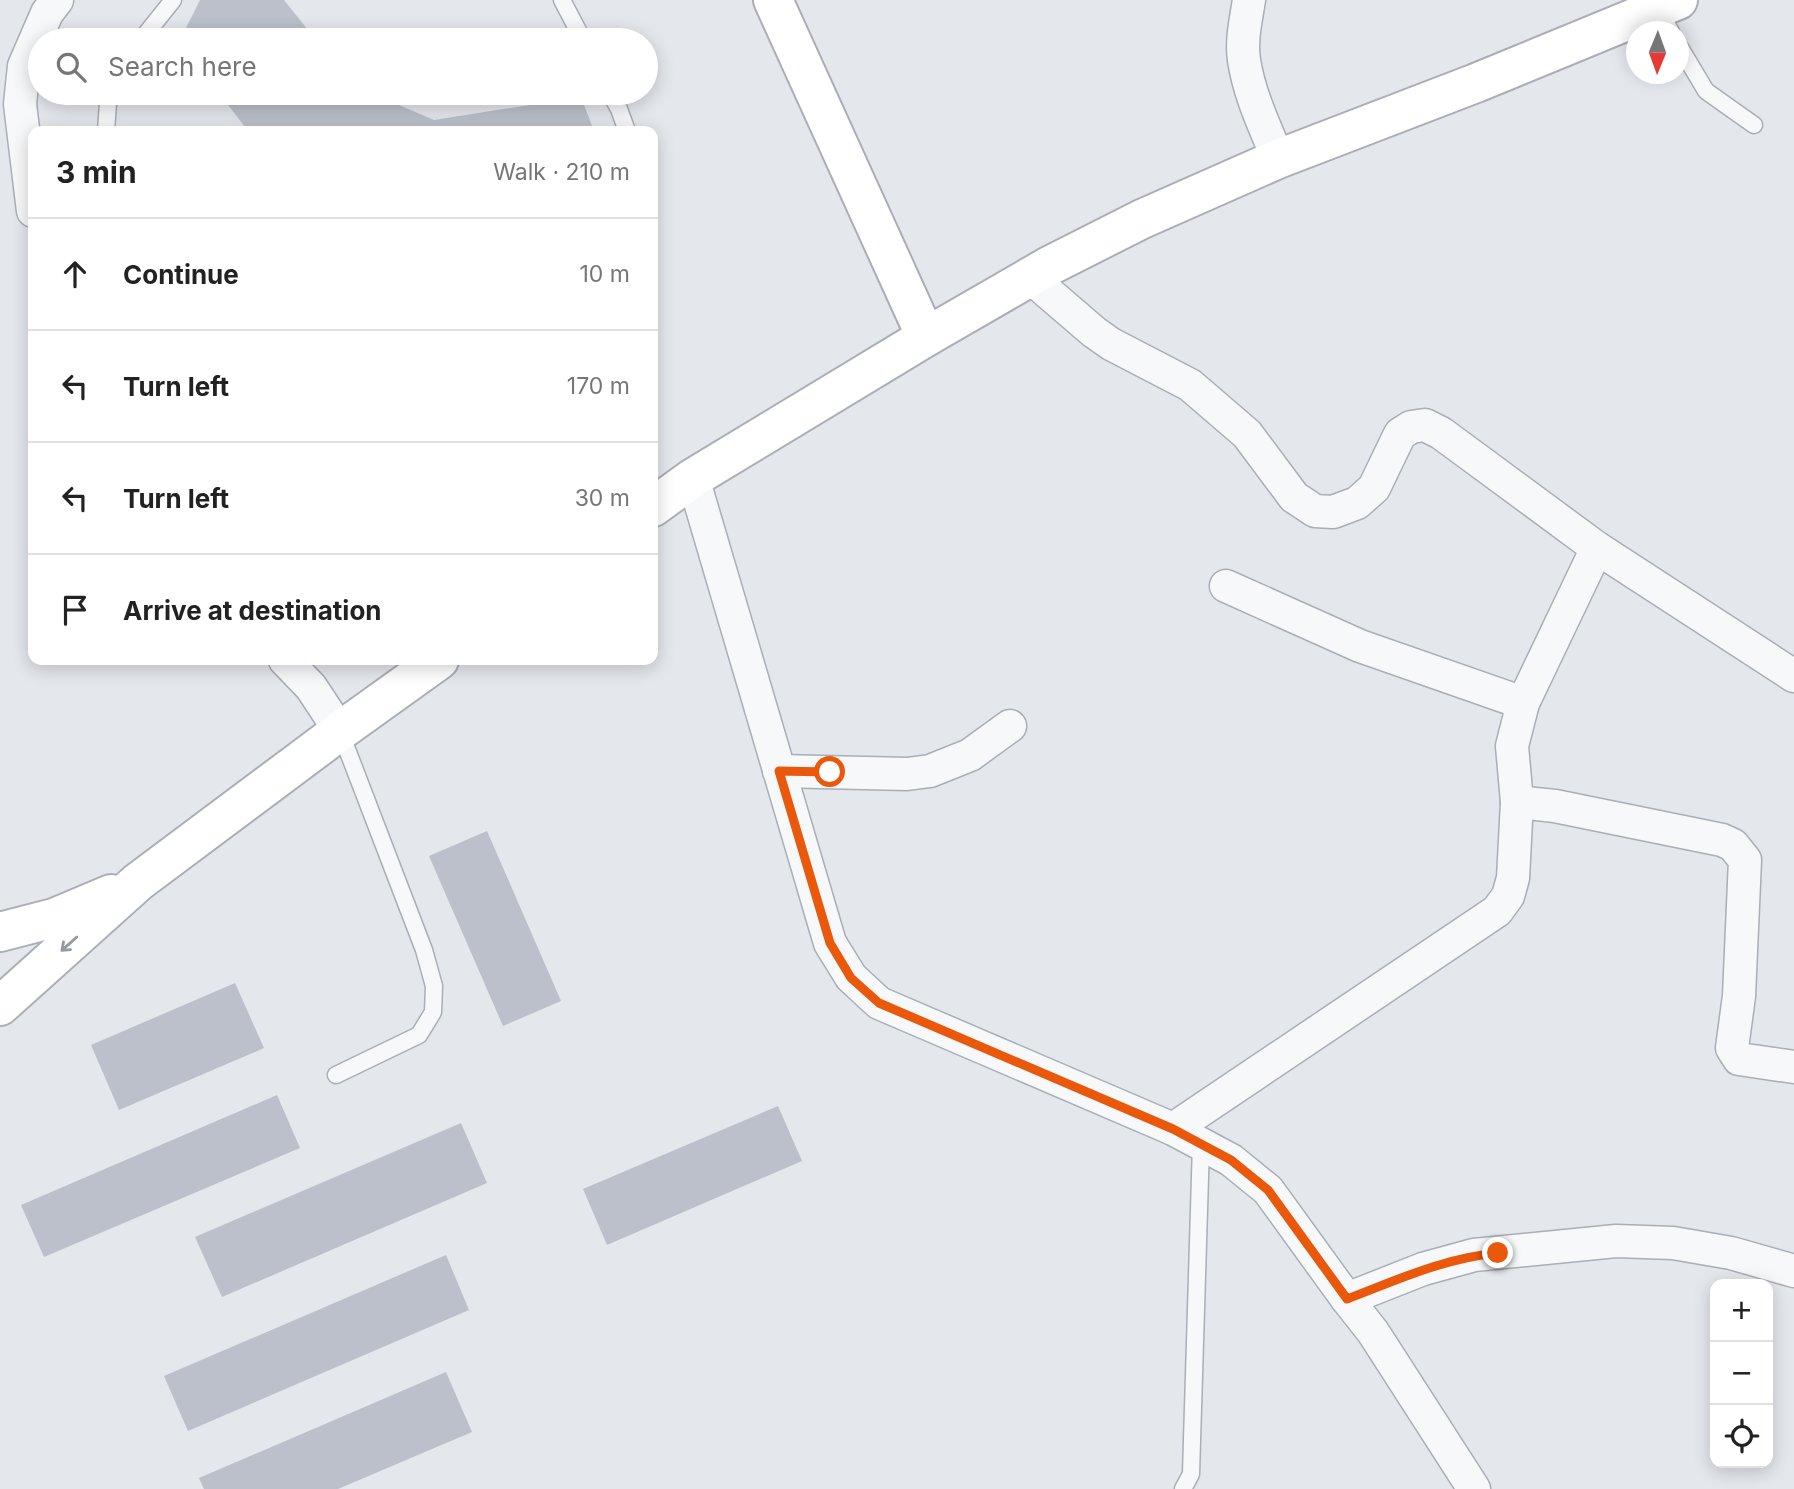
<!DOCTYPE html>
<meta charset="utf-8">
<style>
:root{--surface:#fff;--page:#f2f2f2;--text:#222;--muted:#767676;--line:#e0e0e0}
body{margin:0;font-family:Inter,sans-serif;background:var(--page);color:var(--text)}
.controls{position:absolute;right:21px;bottom:21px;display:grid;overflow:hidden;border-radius:14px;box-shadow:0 4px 18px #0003}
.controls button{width:63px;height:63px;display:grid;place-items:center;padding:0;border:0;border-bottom:2px solid var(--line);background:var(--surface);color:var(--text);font:35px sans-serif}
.compass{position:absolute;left:1626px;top:21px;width:63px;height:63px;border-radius:50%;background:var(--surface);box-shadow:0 4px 18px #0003;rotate:181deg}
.stop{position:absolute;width:21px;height:21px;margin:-16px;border:5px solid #ea580c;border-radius:50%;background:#fff}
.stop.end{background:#ea580c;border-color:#fff;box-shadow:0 2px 7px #0008}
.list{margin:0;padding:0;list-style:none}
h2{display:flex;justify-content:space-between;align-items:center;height:91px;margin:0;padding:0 28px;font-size:30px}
h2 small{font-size:23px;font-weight:400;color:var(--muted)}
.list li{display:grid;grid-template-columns:46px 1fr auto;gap:21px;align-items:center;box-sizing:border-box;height:112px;padding:0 28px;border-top:2px solid var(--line)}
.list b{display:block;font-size:26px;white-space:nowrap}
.list em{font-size:23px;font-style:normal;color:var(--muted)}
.icon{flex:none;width:38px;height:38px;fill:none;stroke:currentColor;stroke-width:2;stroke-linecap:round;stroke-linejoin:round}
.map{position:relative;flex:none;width:1794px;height:1489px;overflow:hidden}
.search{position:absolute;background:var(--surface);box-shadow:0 4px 18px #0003;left:28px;top:28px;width:630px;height:77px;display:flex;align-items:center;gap:18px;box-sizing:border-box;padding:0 24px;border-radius:38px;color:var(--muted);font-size:26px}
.panel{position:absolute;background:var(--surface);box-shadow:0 4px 18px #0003;left:28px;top:126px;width:630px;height:539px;border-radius:14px}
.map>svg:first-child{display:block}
.building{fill:#bbc0ca}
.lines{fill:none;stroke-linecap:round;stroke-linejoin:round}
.lane-casing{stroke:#a9aeb7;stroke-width:19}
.street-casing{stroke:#a9aeb7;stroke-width:35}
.secondary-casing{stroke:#a9aeb7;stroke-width:42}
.lane{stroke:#f7f8fa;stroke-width:16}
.street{stroke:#f7f8fa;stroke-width:32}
.secondary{stroke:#fff;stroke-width:38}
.oneway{stroke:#959aa2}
.route{stroke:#ea580c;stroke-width:9}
</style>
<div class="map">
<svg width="1794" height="1489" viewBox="0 0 1794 1489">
<rect width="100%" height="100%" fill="#e4e7ec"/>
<g class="building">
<path d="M200,0H284L316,40H180Z"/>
<path d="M219,93H371L434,120L581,97L594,131H248Z"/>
<path d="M487,831L561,1001L503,1026L429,856Z"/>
<path d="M235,983L264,1048L119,1110L91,1045Z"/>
<path d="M277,1095L300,1148L44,1257L21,1205Z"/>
<path d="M778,1106L802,1161L607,1245L583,1189Z"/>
<path d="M461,1123L487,1183L222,1297L195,1237Z"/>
<path d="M446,1255L469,1310L188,1431L164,1376Z"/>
<path d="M446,1372L472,1432L338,1489H204L199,1478Z"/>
</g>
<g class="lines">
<defs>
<g id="lane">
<path d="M562,0L583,40"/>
<path d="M1658,8L1671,32"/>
<path d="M141,40L173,0"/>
<path d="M1678,44L1706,91L1754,125"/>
<path d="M610,93L619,109L627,131"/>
<path d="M106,131L108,103L111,93"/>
<path d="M336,1075L419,1035L433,1012L434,986L424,950L340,731"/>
<path d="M1183,1489L1191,1474L1201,1144"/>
</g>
<g id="street">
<path d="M1249,0C1246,19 1241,40 1244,60C1249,94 1265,127 1278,159"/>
<path d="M33,211L20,104L24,66L47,13L57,0"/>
<path d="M1030,277L1094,332L1111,344L1190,385L1247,434L1294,497L1315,511L1333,512L1357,503L1374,488L1400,434L1411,427L1425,425L1441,433L1597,548L1794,676"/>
<path d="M693,478L830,943L851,977L879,1003L1173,1129L1231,1160L1268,1190L1347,1299L1373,1332L1474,1489"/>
<path d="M1226,586L1360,646L1523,703"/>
<path d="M285,660L311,687L340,731"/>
<path d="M779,771L907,774L930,771L970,755L1010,726"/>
<path d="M1517,802L1555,806L1722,840L1733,845L1745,860L1739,996L1732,1048L1739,1059L1794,1067"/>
<path d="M1173,1129L1497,911L1508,896L1513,878L1517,802L1512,746L1523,703L1597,548"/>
<path d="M1347,1299L1423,1269L1474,1255L1616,1241L1673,1243L1731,1253L1794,1271"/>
</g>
<g id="secondary">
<path d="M773,0L926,337"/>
<path d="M653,507L693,478L926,337L1049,266L1142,219L1278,159L1476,83L1678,0"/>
<path d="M0,932L54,918L111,894"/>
<path d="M0,1006L138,882L340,731L439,660"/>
</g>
</defs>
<use href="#lane" class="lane-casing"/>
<use href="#street" class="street-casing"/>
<use href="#secondary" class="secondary-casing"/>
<use href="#lane" class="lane"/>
<use href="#street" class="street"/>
<use href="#secondary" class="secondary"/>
</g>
<defs><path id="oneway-shaft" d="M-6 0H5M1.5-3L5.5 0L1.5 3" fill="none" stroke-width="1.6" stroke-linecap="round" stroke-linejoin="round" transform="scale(1.75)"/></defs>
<use class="oneway" href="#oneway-shaft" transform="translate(69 944) rotate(138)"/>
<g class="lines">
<path class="route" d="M830,772L779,771L830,943L851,978L879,1003L1173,1129L1231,1160L1268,1190L1347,1299C1397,1280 1444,1258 1498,1253"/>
</g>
</svg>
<div class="controls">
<button>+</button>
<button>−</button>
<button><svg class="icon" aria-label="locate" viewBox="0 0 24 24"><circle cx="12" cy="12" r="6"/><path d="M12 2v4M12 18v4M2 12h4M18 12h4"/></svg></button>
</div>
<svg class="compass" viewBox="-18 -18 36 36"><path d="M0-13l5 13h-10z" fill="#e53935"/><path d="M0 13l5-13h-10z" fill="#767676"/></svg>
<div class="stop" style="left:830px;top:772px"></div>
<div class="stop end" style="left:1498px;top:1253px"></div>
<div class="search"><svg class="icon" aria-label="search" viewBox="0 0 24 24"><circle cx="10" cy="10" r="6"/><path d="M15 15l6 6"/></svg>Search here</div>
<section class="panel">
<h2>3 min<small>Walk · 210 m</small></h2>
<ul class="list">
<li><svg class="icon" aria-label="ahead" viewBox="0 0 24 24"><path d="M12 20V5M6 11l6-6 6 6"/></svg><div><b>Continue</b></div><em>10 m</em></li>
<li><svg class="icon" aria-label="left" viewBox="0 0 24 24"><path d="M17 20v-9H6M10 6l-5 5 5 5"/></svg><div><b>Turn left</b></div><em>170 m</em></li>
<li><svg class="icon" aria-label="left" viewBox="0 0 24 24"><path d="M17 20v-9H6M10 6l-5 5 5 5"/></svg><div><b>Turn left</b></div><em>30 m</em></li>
<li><svg class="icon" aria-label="arrive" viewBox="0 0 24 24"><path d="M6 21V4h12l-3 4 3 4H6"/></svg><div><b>Arrive at destination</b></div></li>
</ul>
</section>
</div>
